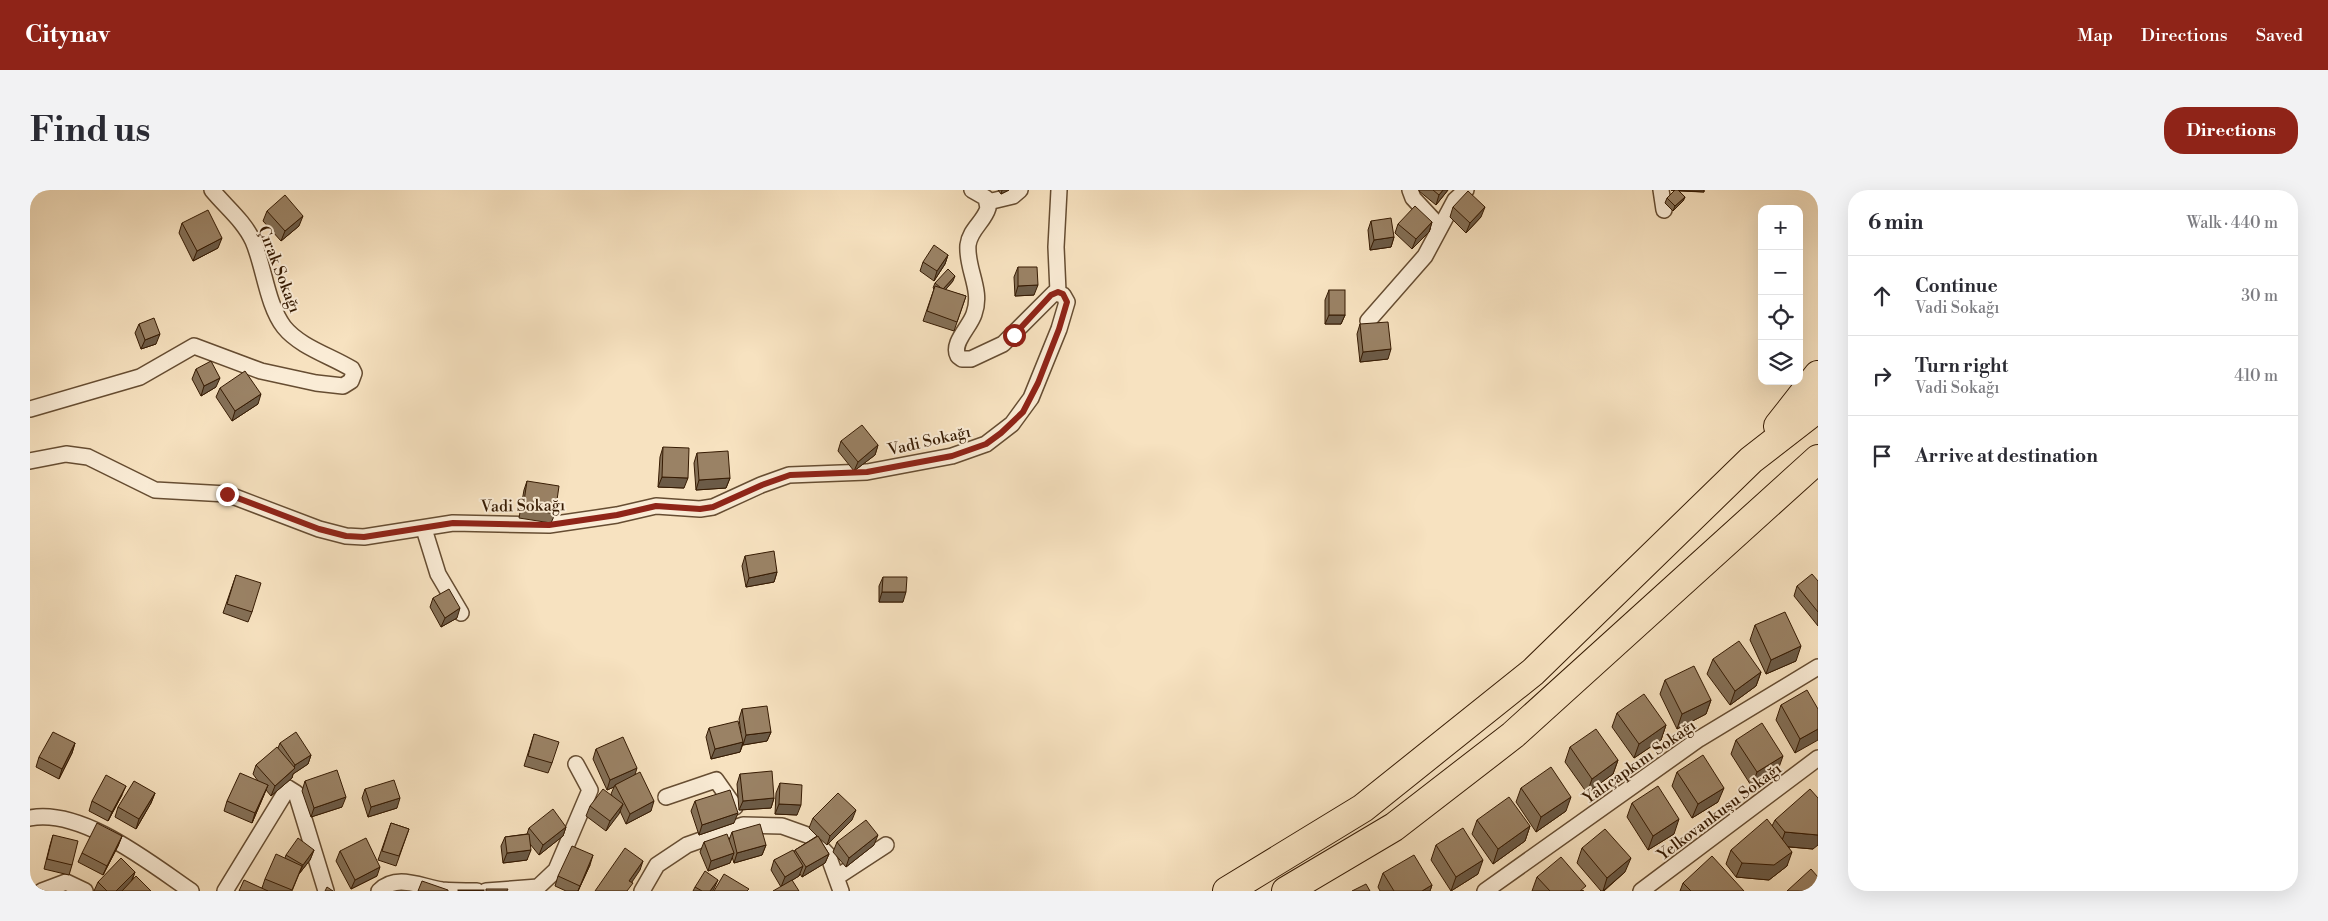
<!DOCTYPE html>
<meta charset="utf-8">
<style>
:root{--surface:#fff;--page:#f2f2f3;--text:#2b2b33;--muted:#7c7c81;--line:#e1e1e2;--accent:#8f2418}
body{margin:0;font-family:"Libre Bodoni",serif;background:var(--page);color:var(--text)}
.controls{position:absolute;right:15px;top:15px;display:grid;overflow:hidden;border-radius:10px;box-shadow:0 5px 20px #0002}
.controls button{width:45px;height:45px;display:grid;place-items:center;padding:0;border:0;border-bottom:1px solid var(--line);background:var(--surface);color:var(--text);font:25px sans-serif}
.stop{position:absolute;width:15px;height:15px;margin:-11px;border:4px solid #8f2418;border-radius:50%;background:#fff}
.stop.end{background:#8f2418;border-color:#fff;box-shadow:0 1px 5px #0008}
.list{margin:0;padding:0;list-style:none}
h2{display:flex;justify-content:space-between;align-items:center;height:65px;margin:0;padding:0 20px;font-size:21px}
h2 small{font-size:16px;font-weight:400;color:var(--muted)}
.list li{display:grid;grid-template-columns:32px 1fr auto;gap:15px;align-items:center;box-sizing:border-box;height:80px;padding:0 20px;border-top:1px solid var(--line)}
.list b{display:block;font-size:19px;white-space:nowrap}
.list p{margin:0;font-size:16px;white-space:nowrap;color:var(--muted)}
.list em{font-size:16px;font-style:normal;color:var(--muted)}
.icon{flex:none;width:28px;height:28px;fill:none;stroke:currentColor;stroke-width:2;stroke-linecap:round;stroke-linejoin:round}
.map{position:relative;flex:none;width:1788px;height:701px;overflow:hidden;border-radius:20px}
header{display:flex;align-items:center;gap:30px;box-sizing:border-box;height:70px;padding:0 25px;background:var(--accent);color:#fff}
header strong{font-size:24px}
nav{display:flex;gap:28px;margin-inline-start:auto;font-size:18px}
.intro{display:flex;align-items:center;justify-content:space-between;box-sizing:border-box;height:120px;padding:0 30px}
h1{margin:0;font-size:35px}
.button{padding:12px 22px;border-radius:20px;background:var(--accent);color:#fff;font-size:18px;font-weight:700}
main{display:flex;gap:30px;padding:0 30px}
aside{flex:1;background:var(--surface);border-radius:20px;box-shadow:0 5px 20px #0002}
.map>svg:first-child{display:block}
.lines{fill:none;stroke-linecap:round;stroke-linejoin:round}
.street-casing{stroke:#664d32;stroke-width:18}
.highway-casing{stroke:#361b03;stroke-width:30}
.street{stroke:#faecd6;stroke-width:15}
.highway{stroke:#f7e2c0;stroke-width:28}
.wall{fill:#847057;stroke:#361b03}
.shaded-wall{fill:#6c5b47;stroke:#361b03}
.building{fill:#9a8265;stroke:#361b03}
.route{stroke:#8f2418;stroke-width:6}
.labels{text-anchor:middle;stroke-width:4;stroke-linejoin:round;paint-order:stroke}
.street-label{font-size:16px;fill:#361b03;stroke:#faecd6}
</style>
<header>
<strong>Citynav</strong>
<nav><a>Map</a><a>Directions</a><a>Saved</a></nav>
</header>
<div class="intro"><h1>Find us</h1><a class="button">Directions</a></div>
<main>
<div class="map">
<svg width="1788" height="701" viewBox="0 0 1788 701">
<rect width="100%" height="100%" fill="#f7e2c0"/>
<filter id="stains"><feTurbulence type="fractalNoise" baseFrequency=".004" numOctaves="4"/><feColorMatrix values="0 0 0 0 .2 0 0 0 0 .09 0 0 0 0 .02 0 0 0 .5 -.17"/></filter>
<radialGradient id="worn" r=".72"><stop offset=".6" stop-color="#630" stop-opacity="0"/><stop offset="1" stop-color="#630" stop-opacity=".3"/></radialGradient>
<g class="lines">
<defs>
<g id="street">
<path d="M1380,0L1383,8L1410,37"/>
<path d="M1631,0L1634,20"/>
<path d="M958,12L983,6L990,0"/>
<path d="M1028,102L1026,57L1029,0"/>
<path d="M1338,131L1395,66L1425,10L1436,0"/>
<path d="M0,219L110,187L164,156L231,181L286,193L313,196L321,191L324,183L322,179C301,166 270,157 254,137C237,115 234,76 223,51C214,31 196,17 182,0"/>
<path d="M0,271L36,264L58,267L125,300L197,304L289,339L316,346L334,347L423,333L519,335L587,325L626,316L670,319L683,317L731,295L759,285L837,282L922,266L956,254L982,234L1001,208L1029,139L1037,112L1033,105L1024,103L973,154L941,169H932L928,166C921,153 940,137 944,124C953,100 936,79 938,55C940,39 954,32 958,18L956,8L942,0"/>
<path d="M394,339L408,384L431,423"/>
<path d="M636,607L686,590L705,617"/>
<path d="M0,628C52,618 120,673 161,701"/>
<path d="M807,687L856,655"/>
<path d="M12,701L36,692L55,701"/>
<path d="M195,701L258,598L266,603L296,701"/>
<path d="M349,701C367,683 391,697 412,700C423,701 436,701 447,701"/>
<path d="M456,701L508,697L526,680L560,600L546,574"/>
<path d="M612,701L627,675L657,655L713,635L752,636L780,646L798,665L811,701"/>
<path d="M1455,701L1669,549L1788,477"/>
<path d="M1611,701L1788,568"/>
</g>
<g id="highway">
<path d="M1748,236L1788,185"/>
<path d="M1197,701L1333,618L1503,482L1721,270L1788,218"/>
<path d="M1256,701L1364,637L1483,545L1788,269"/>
</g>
</defs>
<use href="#street" class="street-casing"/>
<use href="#highway" class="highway-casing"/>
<use href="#street" class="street"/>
<use href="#highway" class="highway"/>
</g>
<g class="wall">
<path d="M968,0H979L971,4Z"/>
<path d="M1389,0H1418L1406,15L1389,1Z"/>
<path d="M1641,0H1674V2L1649,1L1655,7L1653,11L1643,21L1635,13L1637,8L1645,1Z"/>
<path d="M1423,17L1451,27L1436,43L1420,27Z"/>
<path d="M237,21L269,36L251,51L233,31Z"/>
<path d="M1341,31L1364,47L1361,57L1340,60L1338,40Z"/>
<path d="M1402,32L1399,42L1382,59L1365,43L1368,34Z"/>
<path d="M152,33L188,58L163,71L149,43Z"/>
<path d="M918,65L915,74L904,91L890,81L893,72Z"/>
<path d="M988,77L1004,105L985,106L984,87Z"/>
<path d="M923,91L915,100L936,106L924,141L893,131L904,99L903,98L905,93Z"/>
<path d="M1299,100L1315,125L1311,134H1295V110Z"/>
<path d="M109,134L126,154L111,159L105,143Z"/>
<path d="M1330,134L1358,169L1330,172L1327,144Z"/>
<path d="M166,179L186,197L171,206L162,189Z"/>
<path d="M190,198L228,214L202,231L186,207Z"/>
<path d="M811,251L848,255L845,265L824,281L808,261Z"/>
<path d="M633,257L654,298L628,297L630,267Z"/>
<path d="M667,263L700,288L696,298L666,300L664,273Z"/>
<path d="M497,291L525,324L521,333L489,328L494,300Z"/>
<path d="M715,366L747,382L744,392L716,397L712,376Z"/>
<path d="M206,385L222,422L218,432L193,423Z"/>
<path d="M853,387L873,412H849V396Z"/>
<path d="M1788,391V436L1764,406L1767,396Z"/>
<path d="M403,408L427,428L411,437L400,417Z"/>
<path d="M1725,435L1766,471L1736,484L1720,450Z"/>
<path d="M1683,469L1731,482L1726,496L1700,515L1677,484Z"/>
<path d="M1635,490L1681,510L1676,524L1647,539L1630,504Z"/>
<path d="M1751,515L1788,519L1765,563L1746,530Z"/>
<path d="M712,519L741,542L737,551L713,555V554L710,562L681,569L676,547L679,538L711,543L709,529Z"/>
<path d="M1587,523L1636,535L1631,550L1604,568L1582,537Z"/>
<path d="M504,544L522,573L518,583L494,576Z"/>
<path d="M1706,550L1748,580L1722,597L1701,564Z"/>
<path d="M45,553L42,563L29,589L6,577L9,567Z"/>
<path d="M250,553L281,565L278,574L263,584L262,588L241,606L236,600L222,633L194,621L197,611L228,591L223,584L226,575L248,558Z"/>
<path d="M1540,557L1588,570L1583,584L1557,603L1535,572Z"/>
<path d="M566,559L605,585L621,621L596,634L590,621L576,641L556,626L560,616L582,606L581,604L584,597L577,600L563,569Z"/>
<path d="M1647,582L1688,612L1662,628L1642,596Z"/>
<path d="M710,584L744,608L741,618L709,620L707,594Z"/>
<path d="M275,591L312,617L281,627L272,601Z"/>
<path d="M750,593L767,625L745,624L746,603Z"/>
<path d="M1491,598L1536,621L1506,642L1486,612Z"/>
<path d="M335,599L367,618L338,627L332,608Z"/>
<path d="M125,603L121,613L106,639L85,627L88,617Z"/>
<path d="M92,605L78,631L59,621L62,611Z"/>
<path d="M665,611L704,633L669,645L661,621Z"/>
<path d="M1602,613L1644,644L1618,660L1597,627Z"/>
<path d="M783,628L822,630L797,655L789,648L799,664L795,673L772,687L770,684L769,686L751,697L741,680L744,670L764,662L765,660L787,646L779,638Z"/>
<path d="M1447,630L1500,636L1495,651L1463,674L1442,644Z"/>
<path d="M1745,630L1783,659L1759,657L1757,676L1739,690L1706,687L1696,674L1701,660L1742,636Z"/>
<path d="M361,633L379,639L366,676L348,670Z"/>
<path d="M536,637L533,646L509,665L500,654L497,670L473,673L471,656L475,647L497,644L499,638Z"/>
<path d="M702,642L736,655L732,665L704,673L702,667L700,673L678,681L670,662L674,652L699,650Z"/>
<path d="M23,645L42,675L39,685L14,679L20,655Z"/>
<path d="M92,646L88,656L73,685L48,672L52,663Z"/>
<path d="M807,652L844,655L816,677L803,662Z"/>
<path d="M1406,655L1448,684L1421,701L1401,670Z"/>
<path d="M1552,658L1595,682L1574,701H1571L1547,673Z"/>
<path d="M284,660L280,670L269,684L262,701H209L232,698L235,689L255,668L256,665Z"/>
<path d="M310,661L347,686L321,699L306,671Z"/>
<path d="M560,675L548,701H536L525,696L528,686Z"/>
<path d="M105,682L102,691L121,701H64L68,692Z"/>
<path d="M1353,683L1402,695L1400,701H1350L1348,697Z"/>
<path d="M1507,687L1554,701H1502Z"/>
<path d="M1653,693L1714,701H1650Z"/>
<path d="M665,697L683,701H663Z"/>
</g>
<g class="shaded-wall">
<path d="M972,0H979L971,4Z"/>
<path d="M1413,0H1418L1406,15L1409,5Z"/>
<path d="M1641,0H1674V2Z"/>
<path d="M1655,7L1653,11L1643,21L1645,16Z"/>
<path d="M1455,17L1451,27L1436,43L1440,33Z"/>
<path d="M273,26L269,36L251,51L255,41Z"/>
<path d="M1402,32L1399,42L1382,59L1386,49Z"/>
<path d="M1364,47L1361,57L1340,60L1344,50Z"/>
<path d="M192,48L188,58L163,71L167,61Z"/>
<path d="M918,65L915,74L904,91L907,81Z"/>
<path d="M925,86L923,91L911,105L912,100Z"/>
<path d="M1008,95L1004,105L985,106L988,96Z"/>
<path d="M1299,125H1315L1311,134H1295Z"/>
<path d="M130,144L126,154L111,159L115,150Z"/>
<path d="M1361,159L1358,169L1330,172L1333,162Z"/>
<path d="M190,188L186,197L171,206L174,196Z"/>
<path d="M231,204L228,214L202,231L205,221Z"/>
<path d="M848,255L845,265L824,281L828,272Z"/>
<path d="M632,287L658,288L654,298L628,297Z"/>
<path d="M700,288L696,298L666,300L669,290Z"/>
<path d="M747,382L744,392L716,397L719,388Z"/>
<path d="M852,402H876L873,412H849Z"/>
<path d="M430,418L427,428L411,437L415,428Z"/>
<path d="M1771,456L1766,471L1736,484L1741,470Z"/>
<path d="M1731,482L1726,496L1700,515L1705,501Z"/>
<path d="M1681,510L1676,524L1647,539L1652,524Z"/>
<path d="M1636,535L1631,550L1604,568L1609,554Z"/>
<path d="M1788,539V550L1765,563L1770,549Z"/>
<path d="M741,542L737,551L713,555L716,545Z"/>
<path d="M713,552L710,562L681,569L685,559Z"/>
<path d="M45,553L42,563L29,589L32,579Z"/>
<path d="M281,565L278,574L263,584L262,588L241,606L245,596L263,580L265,575Z"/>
<path d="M1753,566L1748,580L1722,597L1727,582Z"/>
<path d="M1588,570L1583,584L1557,603L1562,589Z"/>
<path d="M607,578L604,588L585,595L584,597L577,600L580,590Z"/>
<path d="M238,595L234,605L222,633L225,623Z"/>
<path d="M96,596L92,605L78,631L82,622Z"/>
<path d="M1694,598L1688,612L1662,628L1668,614Z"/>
<path d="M125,603L121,613L106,639L109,629Z"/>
<path d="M316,607L312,617L281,627L284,618Z"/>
<path d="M1541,607L1536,621L1506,642L1511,627Z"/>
<path d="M370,608L367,618L338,627L341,617Z"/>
<path d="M744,608L741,618L709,620L713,611Z"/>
<path d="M624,611L621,621L596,634L600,624Z"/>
<path d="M593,614L589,624L576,641L580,631Z"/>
<path d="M749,614L771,615L767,625L745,624Z"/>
<path d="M826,620L822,630L797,655L800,646Z"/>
<path d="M708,623L704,633L669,645L672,635Z"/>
<path d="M1649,629L1644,644L1618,660L1623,646Z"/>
<path d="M1500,636L1495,651L1463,674L1468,659Z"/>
<path d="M536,637L533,646L509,665L513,655Z"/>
<path d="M1755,642L1788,645V655L1783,659L1750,656Z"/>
<path d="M848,645L844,655L816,677L819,668Z"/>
<path d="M92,646L88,656L73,685L77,676Z"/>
<path d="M736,655L732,665L704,673L707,663Z"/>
<path d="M284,660L280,670L269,684L273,675Z"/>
<path d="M501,660L497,670L473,673L477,663Z"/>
<path d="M1762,662L1757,676L1739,690L1706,687L1712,673Z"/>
<path d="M704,663L700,673L678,681L681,671Z"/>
<path d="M799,664L795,673L772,687L776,677Z"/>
<path d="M563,665L560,675L548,701L550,696Z"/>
<path d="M1601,668L1595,682L1573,701L1577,688Z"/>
<path d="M1453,670L1448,684L1421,701L1426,687Z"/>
<path d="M613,671L610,680L596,701L599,691Z"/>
<path d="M773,676L769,686L751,697L755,687Z"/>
<path d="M350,677L347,686L321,699L325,690Z"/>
<path d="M105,682L101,692L92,701H86Z"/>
<path d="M688,690L683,701H680Z"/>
<path d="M1402,695L1400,701H1392Z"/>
</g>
<g class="building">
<path d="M1403,0H1413L1409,5Z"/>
<path d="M1645,0H1648L1655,7L1645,16L1637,8Z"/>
<path d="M1438,1L1455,17L1440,33L1423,17Z"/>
<path d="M255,5L273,26L255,41L237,21Z"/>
<path d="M1385,16L1402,32L1386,49L1368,34Z"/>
<path d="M178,20L192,48L167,61L152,33Z"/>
<path d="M1361,28L1364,47L1344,50L1341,31Z"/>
<path d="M904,55L918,65L907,81L893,72Z"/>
<path d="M988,77H1007L1008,95L988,96Z"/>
<path d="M918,79L925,86L913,99L911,98L905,93Z"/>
<path d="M905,96L936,106L927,132L897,121Z"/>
<rect x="1299" y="100" width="16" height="25"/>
<path d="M124,128L130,144L115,150L109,134Z"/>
<path d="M1358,132L1361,159L1333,162L1330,134Z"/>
<path d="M181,171L190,188L174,196L166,179Z"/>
<path d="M215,181L231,204L205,221L190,198Z"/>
<path d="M832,235L848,255L828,272L811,251Z"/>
<path d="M633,257L659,258L658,288L632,287Z"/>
<path d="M698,261L700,288L669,290L667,263Z"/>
<path d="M497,291L529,296L525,324L493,318Z"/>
<path d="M744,361L747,382L719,388L715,366Z"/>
<path d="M1782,384L1788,391V422L1767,396Z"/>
<path d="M206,385L231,393L222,422L197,414Z"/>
<path d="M853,387H877L876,402H852Z"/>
<path d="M419,399L430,418L415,428L403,408Z"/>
<path d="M1755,422L1771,456L1741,470L1725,435Z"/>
<path d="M1709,451L1731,482L1705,501L1683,469Z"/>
<path d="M1664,476L1681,510L1652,524L1635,490Z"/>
<path d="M1777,500L1788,519V539L1770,549L1751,515Z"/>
<path d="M1614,504L1636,535L1609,554L1587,523Z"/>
<path d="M737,516L741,542L716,545L712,519Z"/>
<path d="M708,531L713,552L685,559L679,538Z"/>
<path d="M1732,533L1753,566L1727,582L1706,550Z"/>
<path d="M1566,539L1588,570L1562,589L1540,557Z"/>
<path d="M23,542L45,553L32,579L9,567Z"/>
<path d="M266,542L281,565L265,575L250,553Z"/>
<path d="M504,544L529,552L522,573L498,566Z"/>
<path d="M593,547L607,578L580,590L566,559Z"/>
<path d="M247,557L265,578L245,596L226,575Z"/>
<path d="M1673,565L1694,598L1668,614L1647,582Z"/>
<path d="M1521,577L1541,607L1511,627L1491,598Z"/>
<path d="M307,580L316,607L284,618L275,591Z"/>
<path d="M742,581L744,608L713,611L710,584Z"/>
<path d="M610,582L624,611L600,624L585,595Z"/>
<path d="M210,583L238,595L225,623L197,611Z"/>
<path d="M76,585L96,596L82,622L62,611Z"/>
<path d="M364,590L370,608L341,617L335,599Z"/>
<path d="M104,591L125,603L109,629L88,617Z"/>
<path d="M750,593L772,595L771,615L749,614Z"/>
<path d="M1628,596L1649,629L1623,646L1602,613Z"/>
<path d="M573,599L593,614L580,631L560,616Z"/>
<path d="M1780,599L1788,608V645L1755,642L1745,630Z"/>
<path d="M700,600L708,623L672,635L665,611Z"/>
<path d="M808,603L826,620L800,646L783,628Z"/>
<path d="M1479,607L1500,636L1468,659L1447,630Z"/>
<path d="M523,619L536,637L513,655L499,638Z"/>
<path d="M1737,629L1762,662L1744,675L1712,673L1701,660Z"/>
<path d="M836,630L848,645L819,668L807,652Z"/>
<path d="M67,633L92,646L77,676L52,663Z"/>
<path d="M361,633L379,639L369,666L352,661Z"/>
<path d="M730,634L736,655L707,663L702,642Z"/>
<path d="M1433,638L1453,670L1426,687L1406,655Z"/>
<path d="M1575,639L1601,668L1577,688L1552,658Z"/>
<path d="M499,644L501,660L477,663L475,647Z"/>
<path d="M697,644L704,663L681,671L674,652Z"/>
<path d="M23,645L48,651L42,675L17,669Z"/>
<path d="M788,646L799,664L776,677L765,660Z"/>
<path d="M268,648L284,660L273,675L256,665Z"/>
<path d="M336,648L350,677L325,690L310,661Z"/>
<path d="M542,656L563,665L550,696L528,686Z"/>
<path d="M595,658L613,671L599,691L603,693L597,701H565Z"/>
<path d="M763,660L773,676L755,687L744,670Z"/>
<path d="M246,664L272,676L262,700L235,689Z"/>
<path d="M1384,665L1402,695L1392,701H1364L1353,683Z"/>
<path d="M1682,666L1714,701H1661L1653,693Z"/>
<path d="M1531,667L1556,696L1550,701H1520L1507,687Z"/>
<path d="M91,668L105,682L86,701H77L68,692Z"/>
<path d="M1781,679L1788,687V701H1757Z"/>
<path d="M675,681L688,690L680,701H672L665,697Z"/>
<path d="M694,684L719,699L717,701H684Z"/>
<path d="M106,686L121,701H92Z"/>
<path d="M214,690L238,701H209Z"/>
<path d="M762,690L769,701H743Z"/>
<path d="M392,691L418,700V701H388Z"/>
<path d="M1336,694L1340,701H1322Z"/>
<path d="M297,697L303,701H295Z"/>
<path d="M456,699H478L477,701H456Z"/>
<rect x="428" y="700" width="26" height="1"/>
</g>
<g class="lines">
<path class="route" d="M197,304L289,339L316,346L334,347L423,333L519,335L587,325L626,316L670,319L683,317L732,295L760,285L837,282L922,266L956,254L971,243L993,222L1008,193L1029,139L1037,112L1033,104L1028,102L1021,105L984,145"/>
</g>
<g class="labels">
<g class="street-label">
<text transform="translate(250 79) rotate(69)" y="6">Çırak Sokağı</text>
<text transform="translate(899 250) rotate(-13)" y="6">Vadi Sokağı</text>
<text transform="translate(493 315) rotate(-1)" y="6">Vadi Sokağı</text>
<text transform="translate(1609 571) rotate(-35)" y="6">Yalıçapkını Sokağı</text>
<text transform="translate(1689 621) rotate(-37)" y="6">Yelkovankuşu Sokağı</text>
</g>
</g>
<rect width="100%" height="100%" filter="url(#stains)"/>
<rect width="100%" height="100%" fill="url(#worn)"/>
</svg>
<div class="controls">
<button>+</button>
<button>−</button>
<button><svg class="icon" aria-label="locate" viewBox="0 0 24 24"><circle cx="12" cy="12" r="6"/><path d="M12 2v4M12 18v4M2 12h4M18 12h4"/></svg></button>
<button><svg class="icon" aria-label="layers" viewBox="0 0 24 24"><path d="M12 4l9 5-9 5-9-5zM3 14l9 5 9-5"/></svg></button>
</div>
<div class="stop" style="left:984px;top:145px"></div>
<div class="stop end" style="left:197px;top:304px"></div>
</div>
<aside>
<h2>6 min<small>Walk · 440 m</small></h2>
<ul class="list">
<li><svg class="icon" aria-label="ahead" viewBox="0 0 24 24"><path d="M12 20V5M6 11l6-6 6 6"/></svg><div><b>Continue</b><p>Vadi Sokağı</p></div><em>30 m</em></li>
<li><svg class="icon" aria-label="right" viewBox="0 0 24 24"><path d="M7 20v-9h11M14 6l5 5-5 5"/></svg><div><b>Turn right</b><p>Vadi Sokağı</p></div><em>410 m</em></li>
<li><svg class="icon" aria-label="arrive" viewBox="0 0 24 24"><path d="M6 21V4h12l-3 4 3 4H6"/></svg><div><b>Arrive at destination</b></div></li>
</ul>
</aside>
</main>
